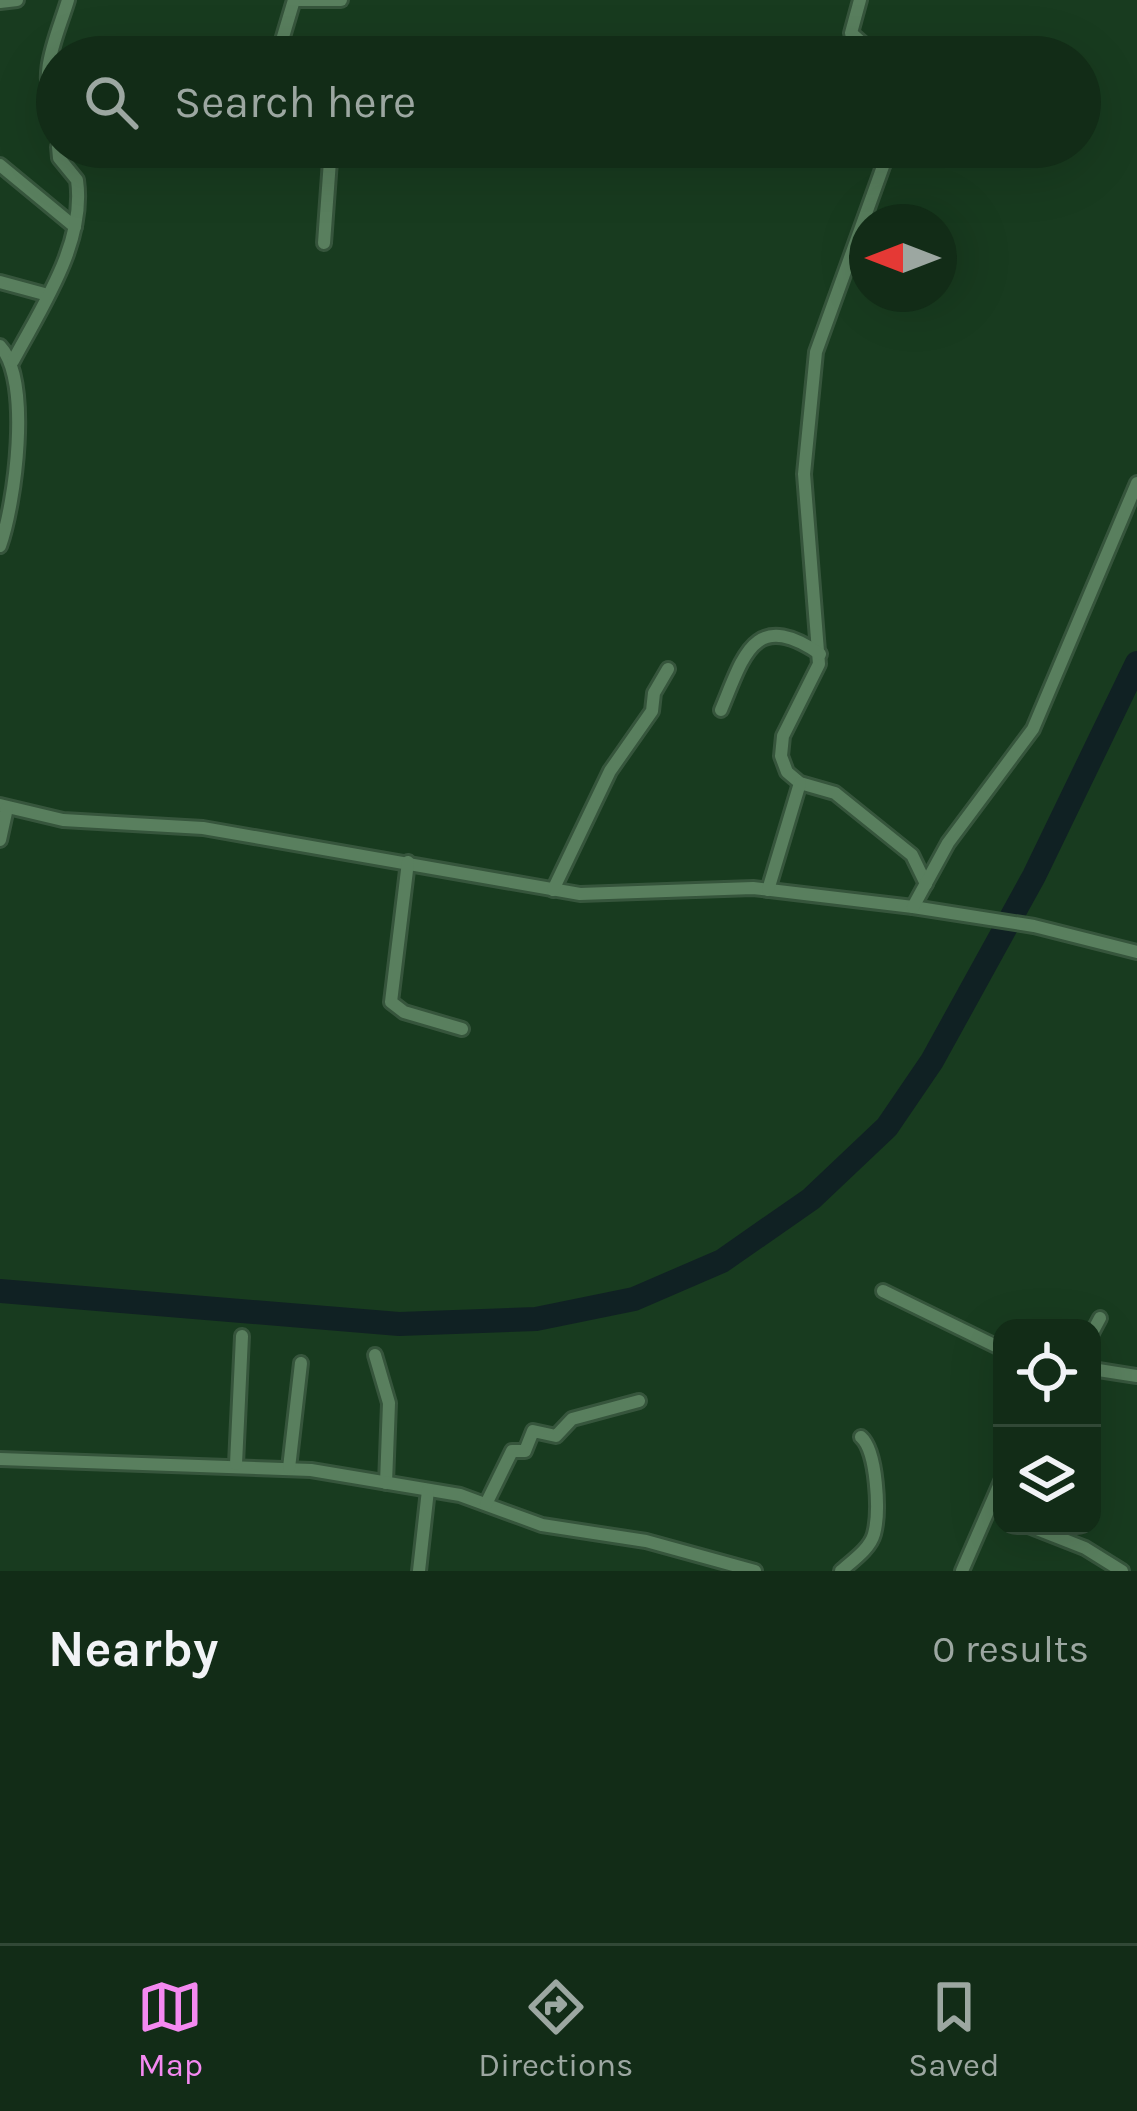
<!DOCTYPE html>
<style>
:root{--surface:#122c17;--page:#1f3824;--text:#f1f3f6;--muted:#9ca7a1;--line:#314836;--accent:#f489f1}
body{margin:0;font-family:Karla,sans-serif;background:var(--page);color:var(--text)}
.controls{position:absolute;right:36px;bottom:36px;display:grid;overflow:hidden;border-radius:24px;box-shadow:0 12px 48px #0002}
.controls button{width:108px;height:108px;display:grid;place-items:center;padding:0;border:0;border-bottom:3px solid var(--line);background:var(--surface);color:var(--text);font:60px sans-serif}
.compass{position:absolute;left:849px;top:204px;width:108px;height:108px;border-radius:50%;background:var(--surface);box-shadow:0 12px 48px #0002;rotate:270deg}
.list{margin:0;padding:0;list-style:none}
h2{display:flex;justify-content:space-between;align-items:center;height:156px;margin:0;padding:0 48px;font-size:51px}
h2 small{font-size:39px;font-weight:400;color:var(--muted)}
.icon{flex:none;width:66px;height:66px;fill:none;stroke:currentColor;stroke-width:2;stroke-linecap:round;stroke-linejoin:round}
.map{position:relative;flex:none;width:1137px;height:1571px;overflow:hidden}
.search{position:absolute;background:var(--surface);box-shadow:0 12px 48px #0002;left:36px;right:36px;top:36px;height:132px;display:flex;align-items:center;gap:30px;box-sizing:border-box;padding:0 42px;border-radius:66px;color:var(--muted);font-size:45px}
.sheet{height:372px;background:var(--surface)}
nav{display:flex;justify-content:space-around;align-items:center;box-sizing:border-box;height:168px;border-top:3px solid var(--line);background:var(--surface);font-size:33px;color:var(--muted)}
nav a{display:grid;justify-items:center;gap:6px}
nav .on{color:var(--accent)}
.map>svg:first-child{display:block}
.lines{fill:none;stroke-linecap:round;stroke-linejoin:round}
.river{stroke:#102123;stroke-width:24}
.street-casing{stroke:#36553c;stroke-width:18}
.street{stroke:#597f5e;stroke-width:12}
</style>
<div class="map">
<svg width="1137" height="1571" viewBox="0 0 1137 1571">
<rect width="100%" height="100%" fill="#183b1f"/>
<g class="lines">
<path class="river" d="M0,1291L399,1324L536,1319L634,1299L722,1261L811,1199L887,1127L932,1061L1034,876L1137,663"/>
<defs>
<g id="street">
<path d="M297,0H341"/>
<path d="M860,0L851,33L878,57"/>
<path d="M0,2L17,0"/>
<path d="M277,57L294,0"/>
<path d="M57,109C35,78 58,34 68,0"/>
<path d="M890,147L816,352L804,474L819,664L783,736L781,756L787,772L800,783L835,793L912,855L926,884"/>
<path d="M0,165L75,227"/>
<path d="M324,243L331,147"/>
<path d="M0,282L48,295"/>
<path d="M0,346C32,380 15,504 0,546"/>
<path d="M13,361C41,308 86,243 77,180L59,158L58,147"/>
<path d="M721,710C744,655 754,609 820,654"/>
<path d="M0,805L63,820L203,828L580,894L753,888L913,907L1034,926L1137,952"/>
<path d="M0,840L7,808"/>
<path d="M408,862L391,1002L404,1012L462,1029"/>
<path d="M553,890L610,771L652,711L654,693L668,669"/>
<path d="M768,890L800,783"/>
<path d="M913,907L948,843L1033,729L1137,483"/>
<path d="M883,1291L1002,1349"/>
<path d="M1092,1333L1100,1318"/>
<path d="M375,1355L389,1403L386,1483"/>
<path d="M1092,1369L1137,1376"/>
<path d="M0,1459L311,1470L460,1495L542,1525L646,1541L755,1571"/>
<path d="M236,1464L242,1336"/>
<path d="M289,1468L301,1363"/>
<path d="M486,1504L512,1451H525L533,1431L556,1436L572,1419L639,1401"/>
<path d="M1029,1526L1085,1548L1122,1571"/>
<path d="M419,1571L428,1490"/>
<path d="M841,1571C852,1561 870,1549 874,1534C880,1512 877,1451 861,1437"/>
<path d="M962,1571L1002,1479"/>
</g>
</defs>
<use href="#street" class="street-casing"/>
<use href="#street" class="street"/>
</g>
</svg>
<div class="controls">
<button><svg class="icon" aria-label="locate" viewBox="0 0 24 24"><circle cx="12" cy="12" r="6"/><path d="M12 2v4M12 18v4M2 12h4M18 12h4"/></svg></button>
<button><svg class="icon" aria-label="layers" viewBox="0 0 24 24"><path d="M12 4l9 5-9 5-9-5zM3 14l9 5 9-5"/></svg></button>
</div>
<svg class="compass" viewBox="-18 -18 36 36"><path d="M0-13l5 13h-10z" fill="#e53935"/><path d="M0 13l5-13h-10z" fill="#9ca7a1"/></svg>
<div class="search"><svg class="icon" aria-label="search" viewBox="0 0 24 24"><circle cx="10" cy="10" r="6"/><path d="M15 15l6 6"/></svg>Search here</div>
</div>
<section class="sheet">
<h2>Nearby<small>0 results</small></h2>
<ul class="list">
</ul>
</section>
<nav>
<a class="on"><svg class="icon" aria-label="map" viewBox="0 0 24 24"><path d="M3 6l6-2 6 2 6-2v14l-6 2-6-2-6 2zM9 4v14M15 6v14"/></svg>Map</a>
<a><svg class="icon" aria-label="directions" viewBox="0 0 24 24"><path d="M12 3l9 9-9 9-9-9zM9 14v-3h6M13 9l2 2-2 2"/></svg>Directions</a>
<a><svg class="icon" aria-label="saved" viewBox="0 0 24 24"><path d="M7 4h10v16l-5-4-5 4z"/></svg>Saved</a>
</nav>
